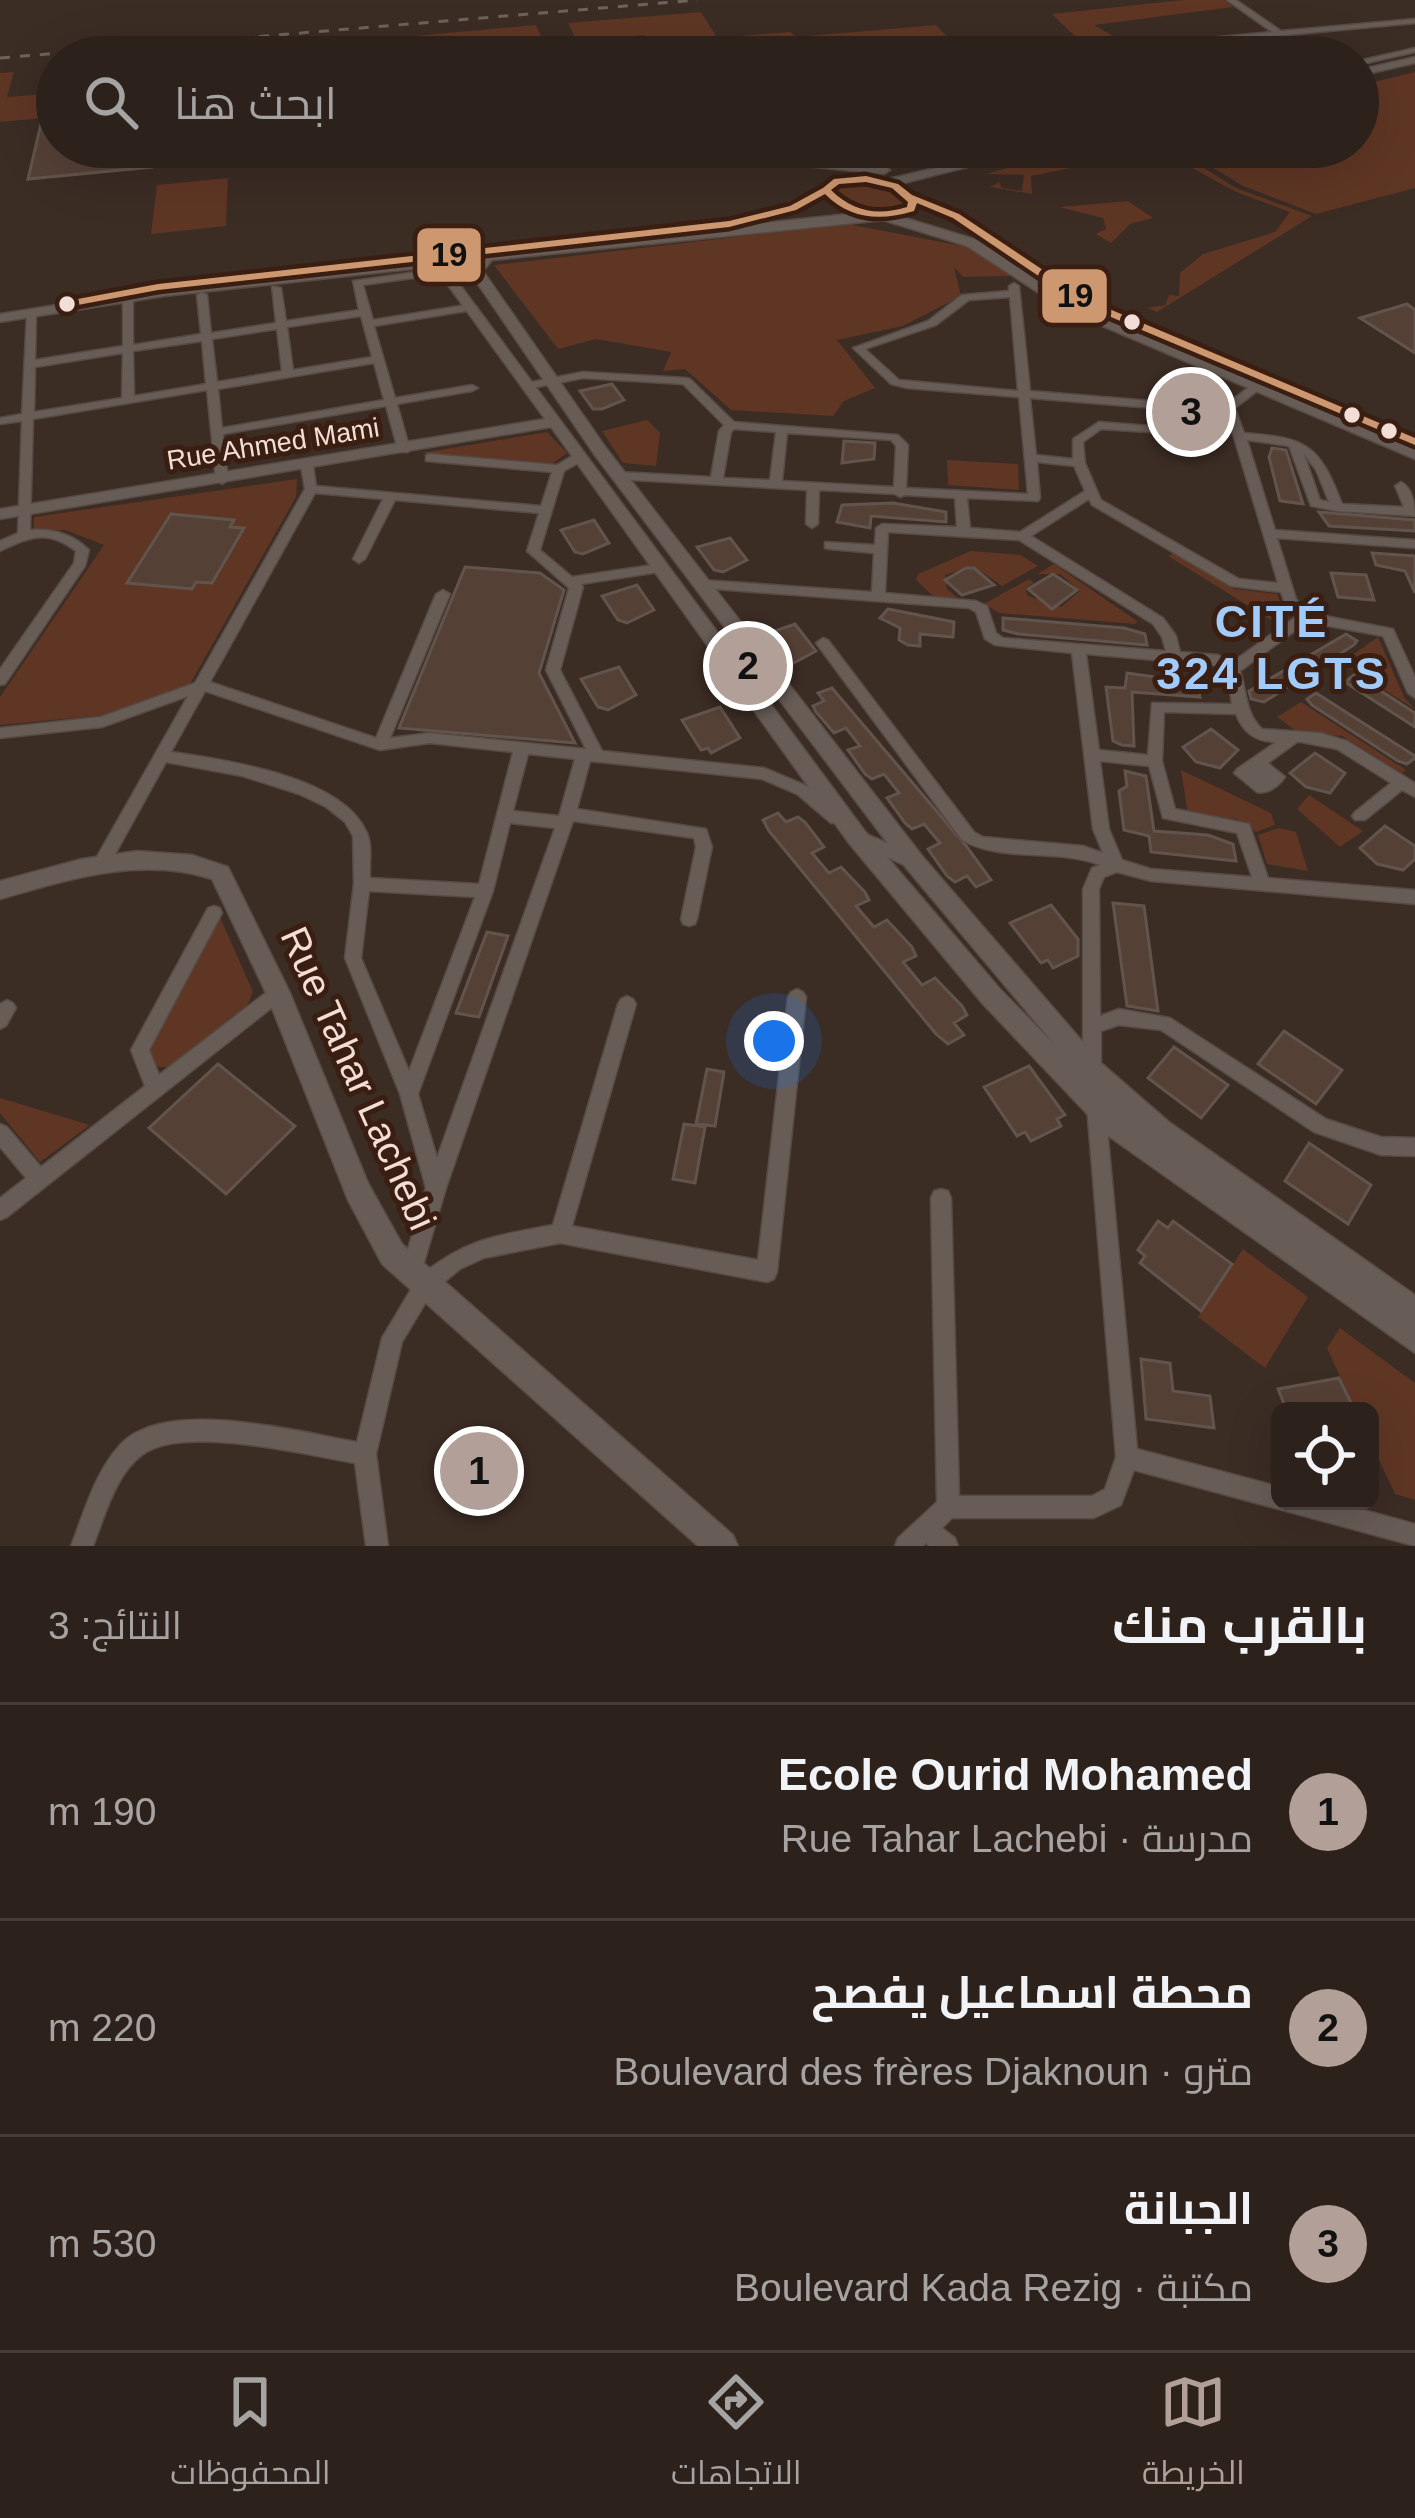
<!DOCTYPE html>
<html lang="ar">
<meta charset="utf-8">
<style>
:root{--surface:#2c211b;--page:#342924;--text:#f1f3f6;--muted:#a6a3a3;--line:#483e3a;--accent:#b2a098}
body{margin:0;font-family:Helvetica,Cairo,sans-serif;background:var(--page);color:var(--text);direction:rtl}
.controls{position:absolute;right:36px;bottom:36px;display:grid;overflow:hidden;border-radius:18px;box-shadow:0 12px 48px #0002}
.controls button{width:108px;height:108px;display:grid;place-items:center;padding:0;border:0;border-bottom:3px solid var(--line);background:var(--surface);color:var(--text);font:60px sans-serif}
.you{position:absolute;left:774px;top:1041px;width:42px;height:42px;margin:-30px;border:9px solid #fff;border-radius:50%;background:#1a73e8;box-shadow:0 0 0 18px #1a73e833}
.badge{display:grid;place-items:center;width:78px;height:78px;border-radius:50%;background:var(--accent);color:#111;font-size:39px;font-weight:700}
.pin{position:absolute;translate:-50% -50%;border:6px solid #fff;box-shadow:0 3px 12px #0006}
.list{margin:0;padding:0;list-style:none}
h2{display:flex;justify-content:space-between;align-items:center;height:156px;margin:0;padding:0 48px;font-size:51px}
h2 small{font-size:39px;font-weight:400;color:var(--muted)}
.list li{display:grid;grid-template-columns:78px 1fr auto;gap:36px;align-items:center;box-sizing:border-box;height:216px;padding:0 48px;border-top:3px solid var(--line)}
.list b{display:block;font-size:45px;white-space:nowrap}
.list p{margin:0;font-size:39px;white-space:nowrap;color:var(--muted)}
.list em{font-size:39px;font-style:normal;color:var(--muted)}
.icon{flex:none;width:66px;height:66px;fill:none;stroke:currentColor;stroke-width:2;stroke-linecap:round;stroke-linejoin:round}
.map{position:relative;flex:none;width:1415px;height:1546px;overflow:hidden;direction:ltr}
.search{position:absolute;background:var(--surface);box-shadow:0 12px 48px #0002;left:36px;right:36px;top:36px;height:132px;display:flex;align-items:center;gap:30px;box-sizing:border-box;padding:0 42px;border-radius:66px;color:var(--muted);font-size:45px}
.sheet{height:804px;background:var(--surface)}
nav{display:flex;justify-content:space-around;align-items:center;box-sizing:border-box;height:168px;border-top:3px solid var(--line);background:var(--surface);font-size:33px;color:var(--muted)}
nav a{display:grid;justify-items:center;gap:6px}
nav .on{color:var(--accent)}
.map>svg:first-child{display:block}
.green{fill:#5f3624}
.building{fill:#554036;stroke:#61544d;stroke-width:3}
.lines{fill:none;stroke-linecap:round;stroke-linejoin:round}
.street-casing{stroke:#574943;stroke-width:3}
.secondary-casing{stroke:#574943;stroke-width:3}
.street{fill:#675c56;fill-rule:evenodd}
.secondary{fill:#675c56;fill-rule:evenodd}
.rail{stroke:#6d625c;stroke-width:3;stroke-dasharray:10 10;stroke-linecap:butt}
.bus-1-casing{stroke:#3a1e11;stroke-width:9}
.bus-1{fill:#cd976f;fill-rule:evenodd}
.bus-dot{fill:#f2ded6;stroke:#3a1e11;stroke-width:4.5}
.labels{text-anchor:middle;stroke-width:10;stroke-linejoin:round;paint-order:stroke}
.far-street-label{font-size:27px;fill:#f2ded6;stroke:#3a1e11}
.near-street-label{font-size:39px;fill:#f2ded6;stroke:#3a1e11}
.district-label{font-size:45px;font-weight:bold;letter-spacing:3px;fill:#a1cbfa;stroke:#3a1e11}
.line-badge{stroke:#3a1e11;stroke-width:4.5}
.pale-badge-label{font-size:33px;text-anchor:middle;font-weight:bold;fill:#111}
</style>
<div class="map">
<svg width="1415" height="1546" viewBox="0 0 1415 1546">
<rect width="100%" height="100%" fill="#3b2c24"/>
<g class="green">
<path d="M1184,0H1224L1233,7L1094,25L1125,43L1089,50L1052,14Z"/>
<path d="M701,12L728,55L655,57L644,35L577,41L568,23Z"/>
<path d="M536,25L550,57H420L414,36Z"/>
<path d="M936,25L967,57H753L740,36L791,32L795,37Z"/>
<path d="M378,41L380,57H186L377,41Z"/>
<path d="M14,72L7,97L48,94L42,118L0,122V73Z"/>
<path d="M1415,72V188L1316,214L1243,186L1179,147H1358V86Z"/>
<path d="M1083,147H1171L1236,188L1312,216L1157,312L1147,308L1165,305L1169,295L1179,296L1180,273L1203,254L1275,232L1290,212L1236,192L1174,158L1132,156L1031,176L1032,194L990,187L999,182L1002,188L1022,191L1024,175L986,174Z"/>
<path d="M228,178L226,226L151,234L157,185Z"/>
<path d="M862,182L889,188L904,203C885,217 852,209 837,191L840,184Z"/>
<path d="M1128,201L1153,218L1130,224L1111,243L1096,234L1106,229L1103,218L1059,207Z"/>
<path d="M848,224L967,247L1013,276L963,277L954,267L961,296L903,326L837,340L875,388L844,401L833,416L731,410L685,369L663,371L671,352L596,339L558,349L494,265Z"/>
<path d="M647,420L660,433L656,466L623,463L602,431Z"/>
<path d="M547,432L567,453L553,463L421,453Z"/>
<path d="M947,460L1018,464L1019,490L948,485Z"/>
<path d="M297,479L296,497L190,684L105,715L0,725V697L104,545L65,530H34V517Z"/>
<path d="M971,551L1021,555L1038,566L1002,586L973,566L945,575L947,589L961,601L936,599L916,580L918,574Z"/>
<path d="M1173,553L1235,589L1277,594L1289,621L1281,626L1168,556Z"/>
<path d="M1054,564L1137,621L1136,624L999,613L984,604L1029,579L1034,583L1025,588L1028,596L1061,607L1080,591L1060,574H1037Z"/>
<path d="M1378,637L1404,697L1415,709L1341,663Z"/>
<path d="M1301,702L1406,770L1402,773L1342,736L1299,733L1277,717Z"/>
<path d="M1181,770L1271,813L1275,825L1256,832L1237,819L1188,815Z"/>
<path d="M1309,795L1363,831L1340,847L1297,809Z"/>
<path d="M1279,828L1296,832L1308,871L1267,864L1258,835Z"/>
<path d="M220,917L253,992L246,1008L170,1067H158L147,1056Z"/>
<path d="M0,1098L90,1125L40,1162L0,1113Z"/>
<path d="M1243,1249L1308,1297L1265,1368L1198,1317Z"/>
<path d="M1340,1328L1415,1383V1500L1395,1494L1370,1441V1411H1356L1327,1348Z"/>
</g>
<g class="building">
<path d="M53,73H57V147H155L152,167L28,179Z"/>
<path d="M1407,304L1415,310V353L1360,318Z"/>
<path d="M612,384L624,400L602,409H593L580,391Z"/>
<path d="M844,441L875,443L874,459L842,463Z"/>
<path d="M1272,448L1286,450L1303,504L1280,501L1269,457Z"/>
<path d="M893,503L946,512V522L871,516L870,528L837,522L842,505Z"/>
<path d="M1319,512L1415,520V531L1329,526Z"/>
<path d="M171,514L234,520L230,527L244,528L212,583L196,582L192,589L127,583Z"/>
<path d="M594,520L609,543L583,554L575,552L561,530Z"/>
<path d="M730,538L747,560L723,572L714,570L697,547Z"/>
<path d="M1372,553L1415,556V593L1405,571L1376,565Z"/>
<path d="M465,567L540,573L564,590L539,673L575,743L399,728Z"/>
<path d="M966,568H974L994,585L962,595L945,580Z"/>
<path d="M1331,573L1366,575L1374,600L1338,597Z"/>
<path d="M1053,574L1077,590L1052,609L1028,589Z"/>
<path d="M637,585L654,610L627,623L618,620L602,596Z"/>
<path d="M888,609L954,622L953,637L920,634V646L908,645L899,640L900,628L880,618Z"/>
<path d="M1003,618L1124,628L1145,634L1147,645L1018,634L1003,630Z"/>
<path d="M795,624L816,651L790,665L780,662L760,636Z"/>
<path d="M1346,634L1357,641L1354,645L1264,702L1251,699L1249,691Z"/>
<path d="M619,667L636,695L608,710L598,707L581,679Z"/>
<path d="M1127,673L1197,683L1200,697L1132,692L1134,746L1122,745L1113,741L1106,687L1125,688Z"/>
<path d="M1355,674L1415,713V727L1345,682Z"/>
<path d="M832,688L967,847L991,880L976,887L967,876L955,882L947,876L928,849L940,843L924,824L912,829L905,823L887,798L899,793L884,774L872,779L865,774L848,750L860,746L846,728L834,733L816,712L813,706L824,701L818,693Z"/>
<path d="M1316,693L1415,756V758L1407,764L1398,761L1312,705L1307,699Z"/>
<path d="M720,707L740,738L711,753L708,748L701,750L682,720Z"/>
<path d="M1211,729L1238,750L1220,768L1196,762L1183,747Z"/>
<path d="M1315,753L1345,773L1330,793L1306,787L1290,773Z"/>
<path d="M1125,771L1146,776L1154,831L1208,835L1233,844L1236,861L1151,852L1149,836L1124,830L1119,791L1127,786Z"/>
<path d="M778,813L786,822L798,817L805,822L824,847L812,853L829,873L841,867L865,892L869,900L856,906L874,927L887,920L912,947L916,956L903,962L922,985L935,978L962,1006L967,1015L954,1023L964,1035L948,1044L936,1034L769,831L763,820Z"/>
<path d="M1385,826L1415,846V859L1403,870L1377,864L1360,848Z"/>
<path d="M1113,903L1144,906L1158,1011L1127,1006Z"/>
<path d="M1051,905L1078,939V956L1053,968L1048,960L1041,963L1010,923Z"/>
<path d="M487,932L508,936L479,1017L456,1013Z"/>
<path d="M1284,1031L1342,1070L1316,1104L1258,1064Z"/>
<path d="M1174,1047L1228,1085L1201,1118L1148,1078Z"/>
<path d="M218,1064L295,1126L226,1194L149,1128Z"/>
<path d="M1029,1066L1065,1115L1057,1119L1061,1126L1031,1141L1025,1132L1017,1136L984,1087Z"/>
<path d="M707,1069L724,1072L715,1126L696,1124Z"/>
<path d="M684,1124L705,1127L695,1183L673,1179Z"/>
<path d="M1309,1143L1371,1185L1348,1224L1285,1181Z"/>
<path d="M1158,1221L1168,1228L1173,1221L1232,1264L1201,1311L1140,1263L1145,1256L1138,1250Z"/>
<path d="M1141,1359L1170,1363L1173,1391L1210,1396L1214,1428L1146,1419Z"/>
<path d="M1339,1378L1355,1411H1287L1278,1389Z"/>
</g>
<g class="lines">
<defs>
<g id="street">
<path d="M1227,0H1236L1281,31L1415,19V23L1211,42L1200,49L1206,57H1198L1192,48L1209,38L1272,32Z"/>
<path d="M1415,48V52L1358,65V61Z"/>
<path d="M445,268L448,269V273L363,285L373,320L472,304L477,307L472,310L374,326L395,398L472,385L478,388L472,391L397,404L410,450L408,452H400L398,450L386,406L223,434L228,480L222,484L216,480L207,390L33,419L30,530C53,528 73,534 89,550L85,566L5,684L0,685V669L74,563L76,551C47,529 30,537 0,551V541L18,533L22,421L0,424V418L22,414L27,313L36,315L35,360L123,346V298L128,295L133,298V345L201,334L197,295L202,292L207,295L211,333L276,323L272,286L281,288L286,321L359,310L353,281ZM361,316L372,357L293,370L287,327ZM277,329L282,371L217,382L212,339ZM202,341L206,384L134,396L133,351ZM123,353L122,398L34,412L35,367ZM374,363L384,400L222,428L218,389Z"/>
<path d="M1014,283L1019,286L1030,391L1223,407L1253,384H1261V388L1235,408L1244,433C1307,438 1319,444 1342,504L1404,507L1395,486L1401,482C1412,487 1415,504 1415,516L1337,511L1311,506L1289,446L1247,440L1275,530L1415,540V548L1277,538L1296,599L1309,613L1393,629L1415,677V698L1408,693L1383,636L1307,622L1240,671C1247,692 1245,713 1262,729L1320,733L1347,741L1415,783V797L1402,790L1365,820H1355L1352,816L1355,812L1391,783L1337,749L1301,742H1297L1268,763L1285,777C1279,786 1267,795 1257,792L1234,773L1237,769L1276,742C1256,742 1243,733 1236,714L1164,712L1162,761L1175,809L1249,824L1268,878L1415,890V904L1151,881L1117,872L1104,877L1099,889L1100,1016L1119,1009L1170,1018L1326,1119L1381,1137L1415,1138V1156L1381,1155L1314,1132L1161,1030L1119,1025L1101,1031V1070L1098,1076L1092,1078L1086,1076L1083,1070V889L1092,868L1100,865C1057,848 1001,863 962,840L816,643L823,638L828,640L974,832L983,837L1083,846L1103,853L1093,829L1072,653L995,645L985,639L976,612L969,608L702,588L695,584L702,580L872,592L874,553L829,549L825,548V542L875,545L876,528L882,524L957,527L955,498L905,495L900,497L895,494L819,490L818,524L812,528L806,524L807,490L615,479L613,476L619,472L711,477L719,431L724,425L683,384L583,378L527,389L521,386L527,383L583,372L686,378L690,379L734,422L898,435L908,445L906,488L1028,494L1019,397L907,388L891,384L853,348L928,321L962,295L1009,291V286ZM1010,297L1018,391L899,380L865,349L936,325L969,300ZM1030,398L1227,414L1278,583L1239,579L1101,500L1085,463L1083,442L1101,429L1181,434L1190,447H1198L1200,445L1189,429L1099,422L1073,439V459L1036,455ZM734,429L776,432L770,480L723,478L731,432ZM787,433L891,440L896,446L894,487L782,481ZM1304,454L1316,470L1329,502L1320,500ZM1037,462L1074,466L1085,491L1020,532L970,528L967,498L1038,501L1040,498ZM1089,499L1092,505L1231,586L1281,592L1285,603L1297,616L1231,663L1218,655L1180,652L1176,636L1163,618L1031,536ZM888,532L1019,540L1153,624L1162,637L1166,651L1003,638L996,633L987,606L976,601L885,593ZM1086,654L1214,665L1228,676L1232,704L1152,703L1148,755L1099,750ZM1100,761L1149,766L1163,818L1237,833L1252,877L1151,869L1122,860L1109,829Z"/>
<path d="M430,454L557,465L574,455H582V461L564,471L540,550L572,577L659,564L665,568L659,572L581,584L583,587L560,670L602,751L764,768L807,786L844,819L841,823H831L797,794L762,779L590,761L577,809L706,829L712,847L697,919L695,924L689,926L683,924L681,919L696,847L694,838L573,821L446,1188L420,1276C467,1238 495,1236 553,1225L618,1004L621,999L627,996L633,999L636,1004L572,1226L758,1260L788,997L791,992L797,989L803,992L806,997L777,1272L774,1279L767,1282L560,1243L484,1258L460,1269L432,1292L402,1342L376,1454L388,1546H366L355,1463C307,1455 181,1424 142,1455C115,1475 105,1516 93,1546H71C84,1513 95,1472 120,1445C165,1396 298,1432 357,1442L382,1338L416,1281L411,1283L404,1280L401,1273L426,1188L400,1094L345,958L354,884L353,836L345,822L326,807L299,794L242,776L166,762L108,867H96L94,862L188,696L102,727L0,738V728L101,717L195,683L305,489L301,466L303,463L307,462L313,466L316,486L541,506L552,472L426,461V455ZM315,493L383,499L353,559L359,563L365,559L395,500L539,513L527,551L569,588L546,670L586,749L430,733L390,738L450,594L443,590L436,594L376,738L210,682ZM205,691L380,750L430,743L513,752L479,884L370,878C369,863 373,845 366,831C341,776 226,760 171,752ZM528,754L575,759L559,816L513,811ZM510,823L555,828L437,1158L418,1094L493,891ZM369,891L475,897L409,1071L361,958Z"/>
<path d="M859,831L920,857L922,862L920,867H908L853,841L851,837L853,833Z"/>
<path d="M214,906L220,908L222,913L149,1050L159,1075L272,988L278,986L284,988L287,993L284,998L7,1217L0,1220V1198L26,1178L0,1147V1124L7,1127L41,1167L145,1086L131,1050L208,908Z"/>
<path d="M7,1000L13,1003L16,1008L6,1026L0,1029V1004Z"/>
<path d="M1096,1097L1103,1100L1105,1106L1137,1449L1280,1487V1501H1331L1415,1524V1546L1134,1470L1121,1505L1094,1518H952L942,1528L955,1538L958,1546H929L926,1543L923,1546H895L898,1538L937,1502L931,1198L934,1191L941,1189L948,1191L951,1198L959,1496H1092L1105,1489L1116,1457L1087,1106L1089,1100Z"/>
</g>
<g id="secondary">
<path d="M1415,57V63L1358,76V70Z"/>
<path d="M1025,147H1047L900,184L913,194L961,213L999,238V244H989L951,219L918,205L916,212L902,217L977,240L1075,304L1415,448V459L1065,310L967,246L883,220L492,260L483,271L606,448L923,857L1101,1063L1169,1122L1415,1295V1353L1107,1135L982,1003L848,842L551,427L0,519V509L545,419L440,274L429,267L164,296L0,322V314L164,288L848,214L824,196L772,219L760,216L822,187L833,178L866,175L884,180ZM866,183L891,189L906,202L905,207C878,216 853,211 833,191L840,185ZM476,262L469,271L594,454L907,869L1054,1044L1000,989L864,830L446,266Z"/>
<path d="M810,159L884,166L890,170L884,174L806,166L804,163Z"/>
<path d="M137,851L192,855L228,867L290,993L368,1183L402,1244L733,1535L738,1546H698L382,1264L348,1200L266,993L212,879C140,856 70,879 0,899V881L82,859Z"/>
</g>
</defs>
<use href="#street" class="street-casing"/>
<use href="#secondary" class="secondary-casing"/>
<use href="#street" class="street"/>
<use href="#secondary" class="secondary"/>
<path class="rail" d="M0,58L698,0"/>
<defs>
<path id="bus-1" d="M866,176L898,184L912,195L959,214L1088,300L1415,438V445L1080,304L953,218L917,203L914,211C881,221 851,220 825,194L796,210L729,227L158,290L67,307L62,304L67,301L158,284L729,221L790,206L823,188L834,179ZM866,182L892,188L908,202L907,207C878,216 853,212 831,190L839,184Z"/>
</defs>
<use href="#bus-1" class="bus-1-casing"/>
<use href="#bus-1" class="bus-1"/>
</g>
<g class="bus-dot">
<circle cx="67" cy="304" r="10"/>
<circle cx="1132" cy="322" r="10"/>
<circle cx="1352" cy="415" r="10"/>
<circle cx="1389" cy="431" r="10"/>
</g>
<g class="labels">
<g class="far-street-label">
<text transform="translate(273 444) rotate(-9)" y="9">Rue Ahmed Mami</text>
</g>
<g class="near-street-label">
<text transform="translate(359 1078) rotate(66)" y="14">Rue Tahar Lachebi</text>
</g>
<g class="district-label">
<text x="1272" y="637">CITÉ<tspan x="1272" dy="52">324 LGTS</tspan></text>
</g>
</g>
<g class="line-badge">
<rect x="415" y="226" width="68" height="58" rx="12" fill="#cd976f"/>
<rect x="1040" y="267" width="69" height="58" rx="12" fill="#cd976f"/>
</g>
<g class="pale-badge-label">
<text x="449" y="266">19</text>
<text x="1075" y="307">19</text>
</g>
</svg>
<div class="controls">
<button><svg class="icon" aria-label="locate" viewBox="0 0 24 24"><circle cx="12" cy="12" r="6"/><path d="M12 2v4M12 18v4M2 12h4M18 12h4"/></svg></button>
</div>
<div class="you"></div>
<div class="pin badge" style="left:479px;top:1471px">1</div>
<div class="pin badge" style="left:748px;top:666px">2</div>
<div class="pin badge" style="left:1191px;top:412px">3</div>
<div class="search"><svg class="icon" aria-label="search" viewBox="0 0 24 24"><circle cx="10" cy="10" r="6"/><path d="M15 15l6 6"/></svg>ابحث هنا</div>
</div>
<section class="sheet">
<h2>بالقرب منك<small>النتائج: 3</small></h2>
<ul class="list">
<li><span class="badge">1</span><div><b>Ecole Ourid Mohamed</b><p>مدرسة · Rue Tahar Lachebi</p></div><em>190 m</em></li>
<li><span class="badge">2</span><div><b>محطة اسماعيل يفصح</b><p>مترو · Boulevard des frères Djaknoun</p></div><em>220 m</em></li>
<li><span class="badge">3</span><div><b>الجبانة</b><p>مكتبة · Boulevard Kada Rezig</p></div><em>530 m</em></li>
</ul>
</section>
<nav>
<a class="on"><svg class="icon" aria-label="map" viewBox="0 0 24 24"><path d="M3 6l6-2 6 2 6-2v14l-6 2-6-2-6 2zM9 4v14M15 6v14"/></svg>الخريطة</a>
<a><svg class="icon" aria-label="directions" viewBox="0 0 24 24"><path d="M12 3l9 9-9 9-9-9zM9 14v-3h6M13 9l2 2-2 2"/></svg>الاتجاهات</a>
<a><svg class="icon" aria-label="saved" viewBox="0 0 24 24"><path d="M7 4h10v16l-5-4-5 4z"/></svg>المحفوظات</a>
</nav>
